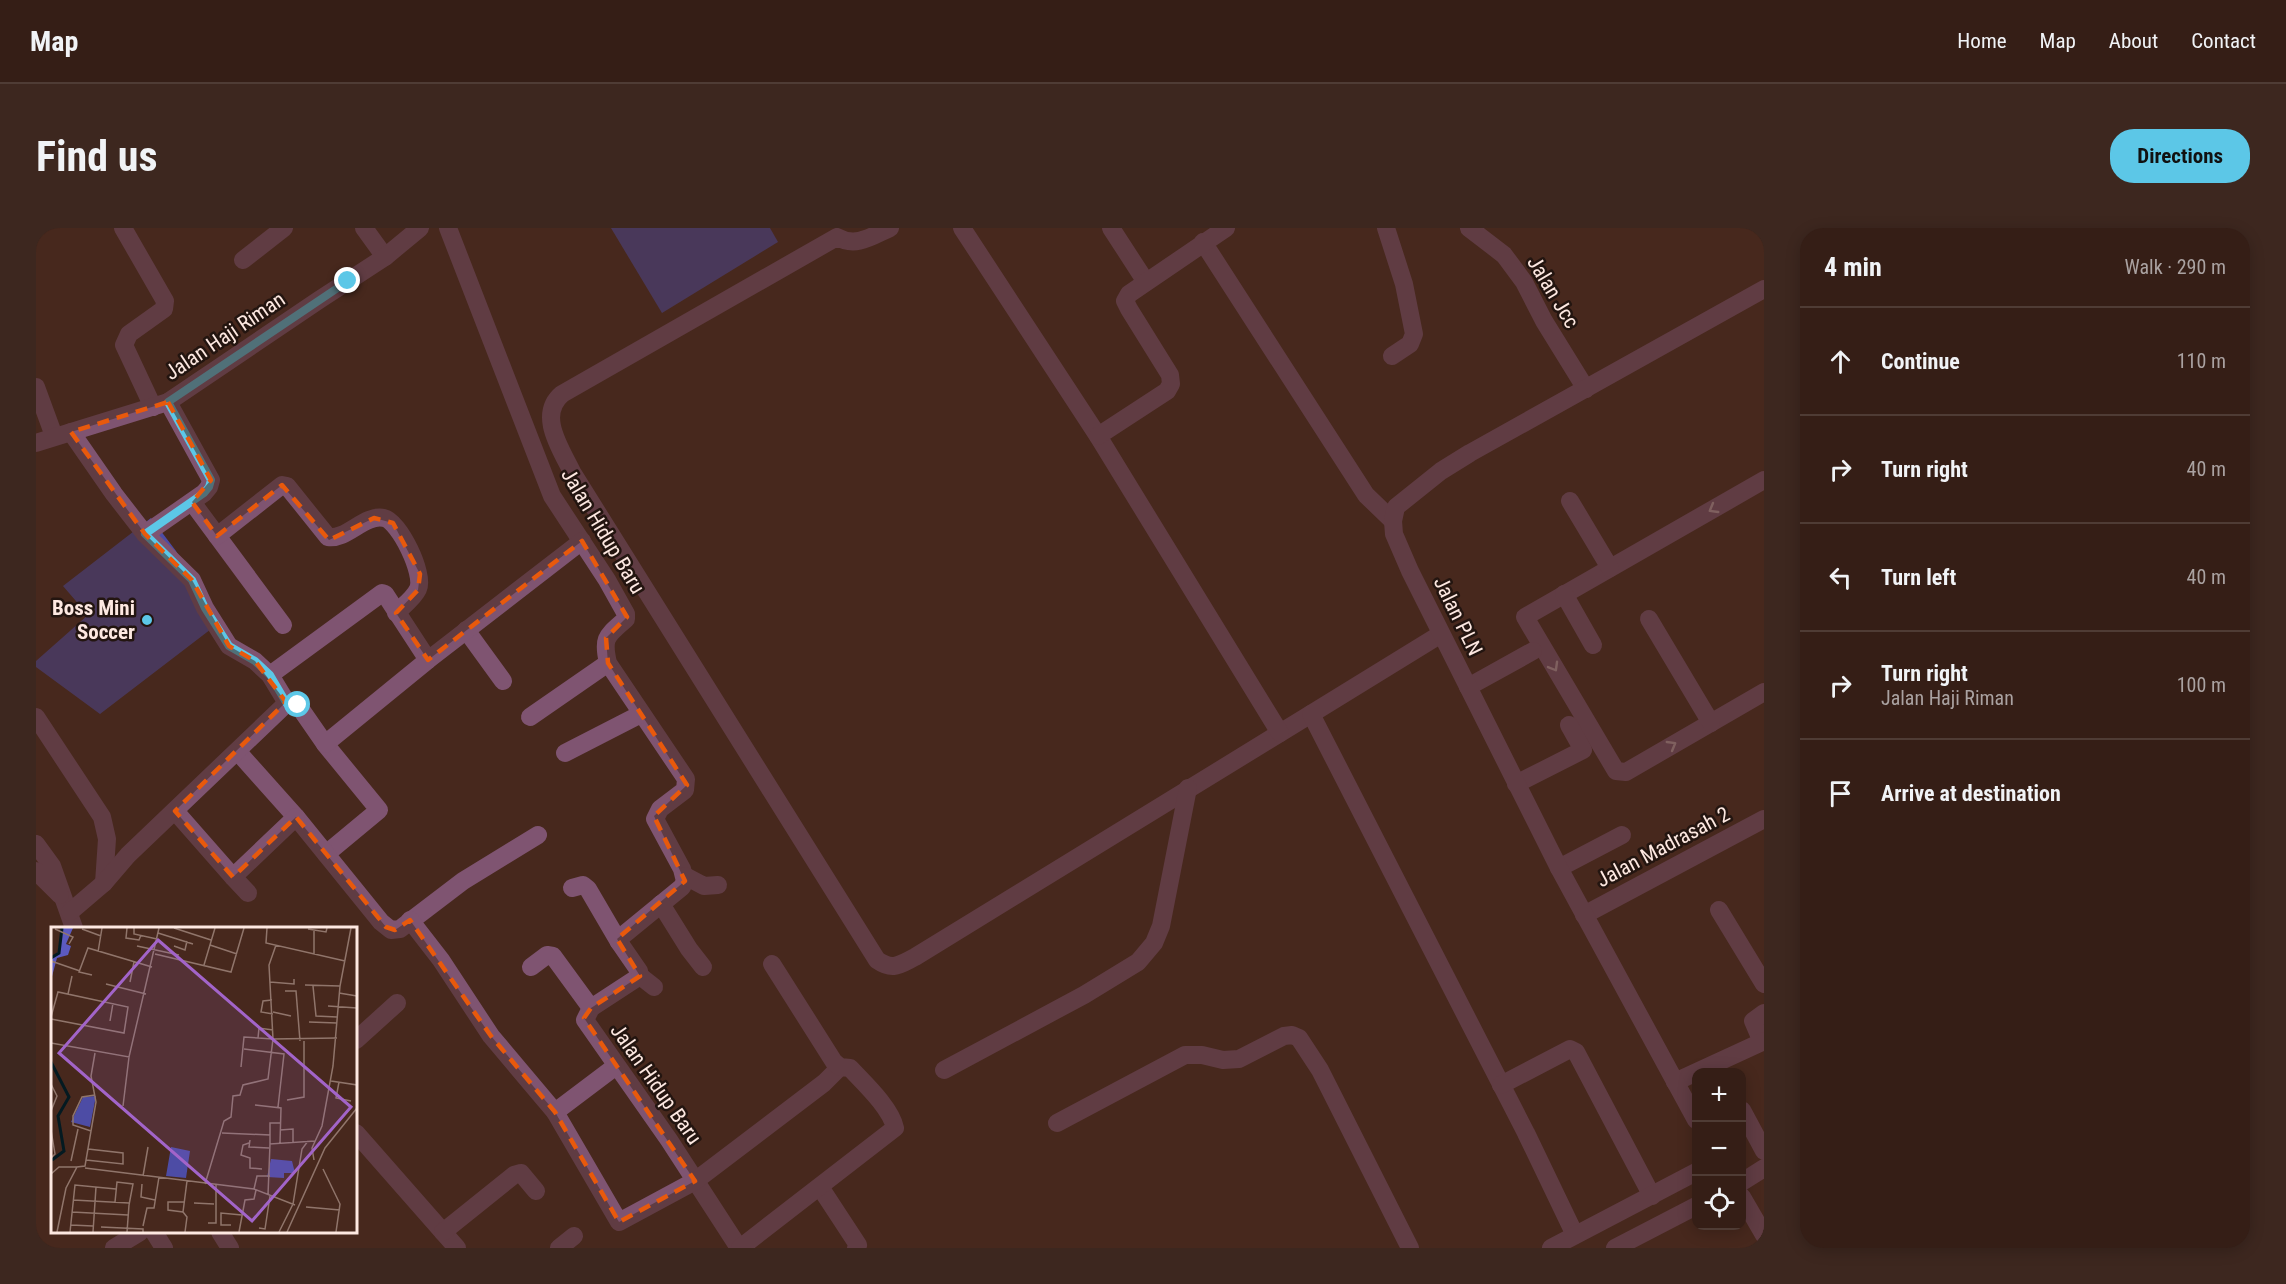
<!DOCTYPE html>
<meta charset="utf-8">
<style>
:root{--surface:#351e16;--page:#3d271f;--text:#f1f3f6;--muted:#aaa2a1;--line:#4f3c35;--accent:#5cc7e7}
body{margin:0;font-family:"Roboto Condensed",sans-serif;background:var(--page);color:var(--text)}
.controls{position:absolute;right:18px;bottom:18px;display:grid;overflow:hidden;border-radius:12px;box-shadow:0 3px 15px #0003}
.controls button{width:54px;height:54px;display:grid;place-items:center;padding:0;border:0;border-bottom:2px solid var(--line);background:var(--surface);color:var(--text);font:30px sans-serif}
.stop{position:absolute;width:18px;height:18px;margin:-14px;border:4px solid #5cc7e7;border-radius:50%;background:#fff}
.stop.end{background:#5cc7e7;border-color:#fff;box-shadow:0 2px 6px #0008}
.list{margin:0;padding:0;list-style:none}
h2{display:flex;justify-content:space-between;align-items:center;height:78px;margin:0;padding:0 24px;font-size:26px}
h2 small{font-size:20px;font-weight:400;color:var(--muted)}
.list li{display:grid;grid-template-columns:39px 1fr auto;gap:18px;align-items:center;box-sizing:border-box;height:108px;padding:0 24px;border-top:2px solid var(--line)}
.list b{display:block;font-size:22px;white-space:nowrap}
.list p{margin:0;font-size:20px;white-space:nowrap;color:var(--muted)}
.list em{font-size:20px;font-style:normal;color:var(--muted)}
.icon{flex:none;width:33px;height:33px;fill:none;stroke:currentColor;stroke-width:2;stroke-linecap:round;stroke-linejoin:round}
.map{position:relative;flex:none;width:1728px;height:1020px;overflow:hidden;border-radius:24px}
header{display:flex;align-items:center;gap:36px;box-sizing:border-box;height:84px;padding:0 30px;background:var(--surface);border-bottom:2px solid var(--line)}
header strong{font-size:28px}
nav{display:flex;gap:33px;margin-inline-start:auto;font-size:21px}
.intro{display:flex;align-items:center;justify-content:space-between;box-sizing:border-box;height:144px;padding:0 36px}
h1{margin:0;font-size:42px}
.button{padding:15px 27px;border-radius:24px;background:var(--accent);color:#111;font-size:21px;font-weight:700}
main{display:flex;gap:36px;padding:0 36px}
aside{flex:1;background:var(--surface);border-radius:24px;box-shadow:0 3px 15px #0003}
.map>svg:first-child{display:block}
.garden{fill:#4d4ca5}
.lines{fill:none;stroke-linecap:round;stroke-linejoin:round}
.minor{stroke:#7f5471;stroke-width:18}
.oneway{stroke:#c4a5af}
.route{stroke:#5cc7e7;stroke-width:8}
.marked{fill:none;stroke:#e8590c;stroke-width:4.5;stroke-dasharray:12 8;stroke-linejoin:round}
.poi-dot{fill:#5cc7e7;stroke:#231510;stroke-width:2}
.labels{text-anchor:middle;stroke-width:5;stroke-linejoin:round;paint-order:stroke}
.street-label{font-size:21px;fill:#fde8e1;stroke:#231510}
.poi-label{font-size:21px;font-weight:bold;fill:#fde8e1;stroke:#231510;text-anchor:end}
.inset-river{fill:none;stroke:#041a21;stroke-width:3}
.inset-road{fill:none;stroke:#90756b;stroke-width:1.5}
.view{fill:#a264c9;fill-opacity:0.15;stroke:#a264c9;stroke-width:3}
.inset-edge{fill:none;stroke:#fde8e1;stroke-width:3}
</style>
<header>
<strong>Map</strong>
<nav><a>Home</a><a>Map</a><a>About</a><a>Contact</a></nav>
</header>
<div class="intro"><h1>Find us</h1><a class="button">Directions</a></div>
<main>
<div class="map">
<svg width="1728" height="1020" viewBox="0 0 1728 1020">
<rect width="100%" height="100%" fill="#47281d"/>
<g class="garden">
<path d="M575,0H734L742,14L626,85Z"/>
<path d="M115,290L140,323L179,398L64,486L0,439V433L52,387L27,358Z"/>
</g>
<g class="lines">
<g class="minor">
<path d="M87,0L129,73L128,81L93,106L88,117L117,179"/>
<path d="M328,0L349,29"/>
<path d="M412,0L516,268L571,352L590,386V391C571,408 566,409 572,435L650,551L649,562L624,581L619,591L646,641L649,653L646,659L585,709L583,714L603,743L604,748L555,780L549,792L633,912L703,1020"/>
<path d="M854,0C836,8 820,20 801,9L526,166C501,187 525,221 536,244L841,732C857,743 863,737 879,729L1275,486"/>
<path d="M926,0L1062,208L1244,505"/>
<path d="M1075,0L1110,54"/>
<path d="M1350,0L1368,56L1378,106L1374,116L1356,128"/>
<path d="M1433,0L1468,27L1488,54L1508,93L1550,161"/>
<path d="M1167,14L1330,267L1357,293"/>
<path d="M207,32L248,0"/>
<path d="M0,159L18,208"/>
<path d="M35,204L78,266L109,306L156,352L169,380L193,418L219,433L234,447L251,475"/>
<path d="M1062,208L1131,163L1135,156L1134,147L1093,81L1089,73L1093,66L1190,0"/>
<path d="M0,215L132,174L283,72L349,29L384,0"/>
<path d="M1728,252L1489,389L1580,543L1590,544L1728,464"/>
<path d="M1534,273L1574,340"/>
<path d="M156,274L247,397"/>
<path d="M109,306L168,265L173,259L175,252L132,174"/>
<path d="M181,308L246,257L251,258L292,309C311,312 328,286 348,290C363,293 389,346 382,361C378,370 367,378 360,385"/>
<path d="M1528,366L1557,417"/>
<path d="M1613,391L1675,495"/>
<path d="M430,402L467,453"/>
<path d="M1405,406L1275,486L1490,905L1539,1007"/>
<path d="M234,447L346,365L349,366L392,432"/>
<path d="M1432,459L1497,423"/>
<path d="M0,489L66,589L71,611L68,655"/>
<path d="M494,489L572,435"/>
<path d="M289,516L343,582L290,626"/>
<path d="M202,524L260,589L345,694L355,702L364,701L427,653L502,607"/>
<path d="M529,525L605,486"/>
<path d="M1480,556L1547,522L1533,497"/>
<path d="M139,583L197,649L260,589"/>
<path d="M0,616L16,638L38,700"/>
<path d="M1523,640L1586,607"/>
<path d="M0,643L24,667"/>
<path d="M649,648L668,658L682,657"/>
<path d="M197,649L212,665"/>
<path d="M536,660L547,657L552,661L583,714"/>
<path d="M625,676L653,721L667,739"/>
<path d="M1683,682L1728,756"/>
<path d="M34,684L68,655L92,627L251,475L262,477L289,516L392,432L546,313"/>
<path d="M1548,687L1728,591"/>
<path d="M374,692L405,732L455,808L519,884L583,994L659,953L788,855L804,839"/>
<path d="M495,739L511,727L517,728L555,780"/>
<path d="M604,748L618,759"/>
<path d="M320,812L361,775"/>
<path d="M1726,814L1717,793L1728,785"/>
<path d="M908,842L1048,767L1102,734L1118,715L1125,698L1152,560"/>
<path d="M1639,854L1728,813"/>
<path d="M1465,857L1534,821L1540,824L1616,968"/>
<path d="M1706,882L1728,923"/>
<path d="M519,884L580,838"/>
<path d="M1660,892L1523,640L1374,343L1358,306L1357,293L1360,279L1405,243L1434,225L1728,61"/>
<path d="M1021,895L1149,827H1166L1187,832L1203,831L1248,808L1256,807L1263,810L1284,842L1374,1020"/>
<path d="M320,905L421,1020"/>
<path d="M1706,954L1728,940"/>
<path d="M784,959L822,1017L820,1020"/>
<path d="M1706,969L1728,1007"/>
<path d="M118,1004L128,1020"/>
<path d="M184,1004L194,1020"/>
<path d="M407,1004L478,947L485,945L500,963"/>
<path d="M78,1020L104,1004"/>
<path d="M523,1020L538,1008"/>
<path d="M704,1020L859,900C855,880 828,855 814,840L804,839L798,834L736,736"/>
<path d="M1515,1020L1660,944"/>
<path d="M1579,1020L1660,978"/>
</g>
</g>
<defs><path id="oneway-chevron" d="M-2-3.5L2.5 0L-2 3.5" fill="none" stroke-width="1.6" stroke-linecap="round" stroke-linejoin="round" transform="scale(1.5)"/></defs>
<g class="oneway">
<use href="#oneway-chevron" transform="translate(1677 281) rotate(150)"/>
<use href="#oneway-chevron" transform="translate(1518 439) rotate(60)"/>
<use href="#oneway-chevron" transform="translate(1636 517) rotate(-30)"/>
</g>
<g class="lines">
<path class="route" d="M262,477L257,475L251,476L234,447L219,433L193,418L169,380L156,352L109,306L168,265L173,259L175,252L132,174L312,53"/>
</g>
<path d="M0 0H1728V1020H0ZM132,174L175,252L156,274L181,308L246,257L293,312L338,290L357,295L384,346L382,362L360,385L392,432L546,313L591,389L570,410L572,435L651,557L618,588L649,653L581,711L604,748L555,780L548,790L659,953L583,994L519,884L455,808L374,692L359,702L350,699L260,589L197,649L139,583L250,474L219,433L193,418L156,352L109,306L35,204Z" fill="#47281d" fill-opacity=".55" fill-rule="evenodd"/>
<path class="marked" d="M132,174L175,252L156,274L181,308L246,257L293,312L338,290L357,295L384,346L382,362L360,385L392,432L546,313L591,389L570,410L572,435L651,557L618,588L649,653L581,711L604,748L555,780L548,790L659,953L583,994L519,884L455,808L374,692L359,702L350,699L260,589L197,649L139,583L250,474L219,433L193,418L156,352L109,306L35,204Z"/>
<circle class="poi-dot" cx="111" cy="392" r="6"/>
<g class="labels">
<g class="street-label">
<text transform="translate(1517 64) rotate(59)" y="7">Jalan Jcc</text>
<text transform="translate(189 108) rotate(-34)" y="7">Jalan Haji Riman</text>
<text transform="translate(567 303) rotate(59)" y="7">Jalan Hidup Baru</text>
<text transform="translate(1422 388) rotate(64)" y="7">Jalan PLN</text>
<text transform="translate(1627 619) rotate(-28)" y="7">Jalan Madrasah 2</text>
<text transform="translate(620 856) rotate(55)" y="7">Jalan Hidup Baru</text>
</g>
<g class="poi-label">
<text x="99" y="387">Boss Mini<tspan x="99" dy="24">Soccer</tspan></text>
</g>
</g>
<g transform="translate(15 699)">
<rect width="306" height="306" fill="#47281d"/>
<path d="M11,1H22L15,17L20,19L17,28L6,31L0,53V32L7,25Z" fill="#5c5ac0"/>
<path d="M45,169L39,200L20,195L32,170Z" fill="#4d4ca5"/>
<path d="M120,220L139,224L135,251L115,249ZM220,232L241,234L244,246H233V251L216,250Z" fill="#4d4ca5"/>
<path class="inset-river" d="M0,31L8,26L11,1M0,135L18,170L7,189L13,224L1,233"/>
<path class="inset-road" d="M76,1L75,11L88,13L90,8M83,1V7L106,12M123,1L160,13M216,1L215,16L294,34M4,2L22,10L18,17M31,2L50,9M257,2L275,5L276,1M263,3V28M107,6L142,17M159,18L186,27M86,19L128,28M123,19L134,23L136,14M47,25L51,1M104,27L180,45L193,1M0,34L29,44M153,38L164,1M41,48L28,45L37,21L101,40M79,55L83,35M219,55L243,57V52M55,57L95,67M254,58L289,59M262,59L265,89L286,90M234,64H245L249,114M288,66L306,69M17,67L21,49M221,73L212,74L210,85L222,87M277,79L306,81M222,85L240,89M0,90L7,65L77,80L73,106L0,92M59,94L62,76M258,95L286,96M207,111L208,101L222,103M0,116L78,130L108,1M193,122L233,127L227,180M190,140L193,110L222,112L218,38L225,18M280,154L306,158V170M288,155L285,171L300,174M0,157L6,169L0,184M236,173L253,170V114M204,178L230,181L229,216M72,179L78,130M0,203L4,227L0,231M229,203L242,202V215M40,204L22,198V189L31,170L44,168M171,206L219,208V217L264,214M219,208V196H229M199,213L198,220L218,221M198,216L192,218L190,228L199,231V241L211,242M35,233L72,237V226L37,222M263,233L261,221L271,199L282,139L289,59L300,1M20,234L27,202M34,241L203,262L244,278M272,242L289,277L285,305M0,247L8,240H26M92,249L97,220M91,257L90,270L104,273M154,257L173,194L180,190L182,169L189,168L192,158L217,152L222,112L286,111M203,262L206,249H219M217,268L219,217M22,273L78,276M64,275L66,255L82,257L78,278M143,276L163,277M255,280L289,283M21,285L77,288M132,285L117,283V275H133M132,285L136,254M132,285L136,290L134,305M157,296H165V257M20,298L42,299M180,298H170V286L191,288M92,299L96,281H103L108,250M50,300L92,302V305M208,301L214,302L219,269M6,305L15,261L26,240L34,239L45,175L40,149L44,126M19,305L24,258L65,262M42,305L45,260M76,305L78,278M188,305L194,273L203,272L205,263M228,305L242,277L251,222L257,214M236,305L274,221L306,181"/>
<path class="view" d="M107,13L300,180L201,294L8,126Z"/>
<rect width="306" height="306" class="inset-edge"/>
</g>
</svg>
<div class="controls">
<button>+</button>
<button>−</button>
<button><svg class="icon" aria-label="locate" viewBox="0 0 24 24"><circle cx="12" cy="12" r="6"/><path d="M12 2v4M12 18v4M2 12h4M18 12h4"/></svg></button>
</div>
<div class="stop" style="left:262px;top:477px"></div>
<div class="stop end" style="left:312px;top:53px"></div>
</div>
<aside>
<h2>4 min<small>Walk · 290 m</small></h2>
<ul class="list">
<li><svg class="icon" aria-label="ahead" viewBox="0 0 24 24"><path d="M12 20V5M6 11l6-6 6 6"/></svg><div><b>Continue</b></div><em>110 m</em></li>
<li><svg class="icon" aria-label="right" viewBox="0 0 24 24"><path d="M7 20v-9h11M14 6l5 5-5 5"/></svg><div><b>Turn right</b></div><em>40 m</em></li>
<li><svg class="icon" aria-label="left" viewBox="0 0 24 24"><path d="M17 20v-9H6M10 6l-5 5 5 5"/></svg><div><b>Turn left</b></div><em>40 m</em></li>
<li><svg class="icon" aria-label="right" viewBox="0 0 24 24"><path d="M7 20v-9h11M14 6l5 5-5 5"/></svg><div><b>Turn right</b><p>Jalan Haji Riman</p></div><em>100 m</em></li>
<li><svg class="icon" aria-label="arrive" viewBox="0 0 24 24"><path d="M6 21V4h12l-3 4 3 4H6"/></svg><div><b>Arrive at destination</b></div></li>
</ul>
</aside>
</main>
